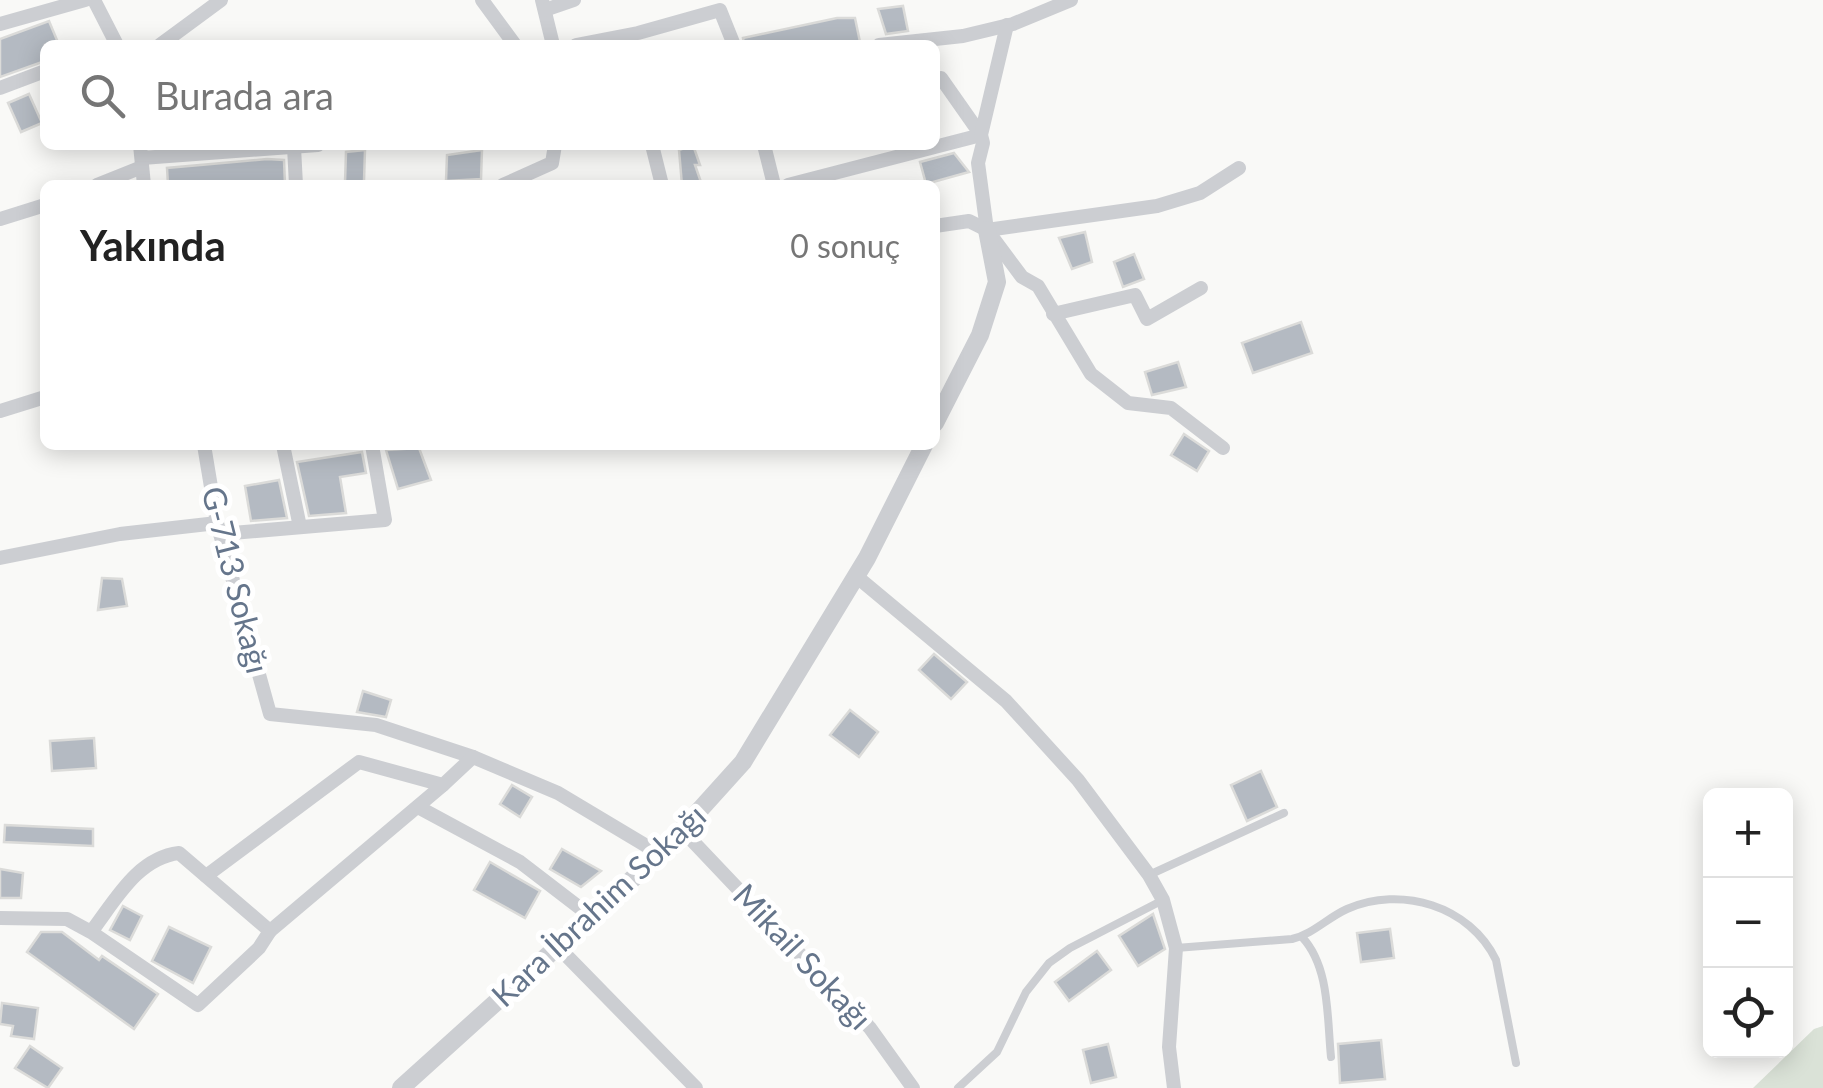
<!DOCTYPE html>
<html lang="tr">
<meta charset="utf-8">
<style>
:root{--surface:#fff;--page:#f2f2f2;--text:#222;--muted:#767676;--line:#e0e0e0}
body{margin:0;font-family:Lato,sans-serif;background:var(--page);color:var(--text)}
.controls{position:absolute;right:30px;bottom:30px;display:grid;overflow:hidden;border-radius:15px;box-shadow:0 5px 25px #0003}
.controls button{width:90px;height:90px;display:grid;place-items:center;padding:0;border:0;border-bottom:2px solid var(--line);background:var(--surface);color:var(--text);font:50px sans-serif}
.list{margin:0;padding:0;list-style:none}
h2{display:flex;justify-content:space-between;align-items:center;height:130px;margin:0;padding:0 40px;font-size:42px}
h2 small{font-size:32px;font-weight:400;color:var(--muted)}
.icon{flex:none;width:55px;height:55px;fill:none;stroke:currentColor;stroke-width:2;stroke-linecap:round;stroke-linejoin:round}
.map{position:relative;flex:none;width:1823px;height:1088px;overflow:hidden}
.search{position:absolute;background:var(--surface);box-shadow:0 5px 25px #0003;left:40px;top:40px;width:900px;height:110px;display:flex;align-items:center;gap:25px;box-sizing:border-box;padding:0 35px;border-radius:15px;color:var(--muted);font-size:38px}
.panel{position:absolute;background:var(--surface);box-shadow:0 5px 25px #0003;left:40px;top:180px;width:900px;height:270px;border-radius:15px}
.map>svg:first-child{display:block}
.green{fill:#dae2d7}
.building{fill:#b4bac2;stroke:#dbdbd9;stroke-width:2.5}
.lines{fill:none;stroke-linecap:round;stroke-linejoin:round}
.service{stroke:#ccced2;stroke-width:8}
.minor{stroke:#ccced2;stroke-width:14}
.tertiary{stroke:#ccced2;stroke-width:18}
.labels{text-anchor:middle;stroke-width:10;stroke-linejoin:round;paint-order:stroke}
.street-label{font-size:32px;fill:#65758b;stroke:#fff}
</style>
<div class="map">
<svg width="1823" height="1088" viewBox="0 0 1823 1088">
<rect width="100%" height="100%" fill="#f9f9f7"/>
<path class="green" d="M1823,1026V1088H1753L1814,1029Z"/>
<g class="building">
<path d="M903,6L908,31L886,34L878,9Z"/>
<path d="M837,18H855L860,42L744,45L743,38Z"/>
<path d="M49,21L59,45H45V61L0,77V39Z"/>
<path d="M29,94L42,123L21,132L8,103Z"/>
<path d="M693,145L700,165H695L702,185H682L679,150Z"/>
<path d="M365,150L364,181L345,183L346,152Z"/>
<path d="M482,150L481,179L446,181L447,155Z"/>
<path d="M954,153L969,172L926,184L920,162Z"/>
<path d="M267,159L284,160L285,185H168L167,168Z"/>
<path d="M1085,232L1092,262L1072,269L1059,238Z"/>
<path d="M1134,254L1144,279L1123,287L1114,262Z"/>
<path d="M1301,322L1312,353L1253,373L1242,343Z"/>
<path d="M1178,362L1186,387L1152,395L1145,372Z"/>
<path d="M1184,434L1209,451L1197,471L1171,455Z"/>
<path d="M419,448L431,480L398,489L386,450Z"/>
<path d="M362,452L366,473L340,477L346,513L309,516L297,462Z"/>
<path d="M279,480L287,518L251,521L245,486Z"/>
<path d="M102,578L122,579L127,606L98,610Z"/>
<path d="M934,654L967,682L951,699L919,670Z"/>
<path d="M363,691L391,700L386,717L357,712Z"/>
<path d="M850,710L878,732L859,757L830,735Z"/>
<path d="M94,738L96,768L52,771L50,741Z"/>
<path d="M1261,771L1277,807L1247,821L1231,785Z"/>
<path d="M512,785L532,797L520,817L500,804Z"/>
<path d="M5,825L93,829V846L4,842Z"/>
<path d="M562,849L601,871L581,887L550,869Z"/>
<path d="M490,862L540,891L525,918L474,890Z"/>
<path d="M0,869L23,873L21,898H0Z"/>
<path d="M123,906L142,916L130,940L110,930Z"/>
<path d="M1153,914L1165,949L1138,966L1119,936Z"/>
<path d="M169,927L211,947L193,983L152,961Z"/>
<path d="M1390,929L1394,958L1361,962L1357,933Z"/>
<path d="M41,932H62L99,960L102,956L158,994L134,1029L27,952Z"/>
<path d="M1097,951L1111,970L1069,1001L1055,982Z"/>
<path d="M2,1003L38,1008L34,1039L11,1036L13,1026L0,1024Z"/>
<path d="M1381,1040L1385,1079L1340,1083L1338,1044Z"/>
<path d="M1108,1044L1116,1077L1091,1083L1083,1050Z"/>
<path d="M30,1046L62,1068L48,1088L15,1068Z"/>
</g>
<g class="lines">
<g class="service">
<path d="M1149,875L1284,813"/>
<path d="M1302,937C1330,967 1327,1018 1331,1057"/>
<path d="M1176,948L1292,939C1313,934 1327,918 1347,909C1401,885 1470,906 1496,960L1516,1063"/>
<path d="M958,1088L997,1052L1026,992L1049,963L1070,948L1163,900"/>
</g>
<g class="minor">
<path d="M94,0L117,45"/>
<path d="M482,0L515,45"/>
<path d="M542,0L553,45"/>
<path d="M545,10L574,0"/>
<path d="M0,24L85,0"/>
<path d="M160,45L221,0"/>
<path d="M576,45L638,33L720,10L734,45"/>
<path d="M879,45L963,36L1013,24L1071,0"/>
<path d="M0,88L45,71"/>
<path d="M140,145L144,185"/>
<path d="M652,145L662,185"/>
<path d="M764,145L774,185"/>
<path d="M294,147L296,185"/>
<path d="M142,158L318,145"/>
<path d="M97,185L142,167"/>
<path d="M503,185L552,163L555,145"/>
<path d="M788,185L981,135L941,78L935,80"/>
<path d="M0,219L45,205"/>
<path d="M935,226L969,221L987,230L1022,277L1038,286L1091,374L1128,403L1171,408L1223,448"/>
<path d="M987,230L1157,206L1200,193L1239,168"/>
<path d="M987,230L978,163L983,143L981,135L1007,25"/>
<path d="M1053,314L1135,295L1147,319L1201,288"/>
<path d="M0,411L45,397"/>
<path d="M204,445L217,523L270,714L376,725L473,757L558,793L660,854"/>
<path d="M283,445L300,527"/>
<path d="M220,534L385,520L372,445"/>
<path d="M0,558L120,534L217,523"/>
<path d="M856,576L1006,701L1078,780L1149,875L1163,900L1176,948L1169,1047L1174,1088"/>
<path d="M418,807L520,862L593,918"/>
<path d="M684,832L870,1028L913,1088"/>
<path d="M206,876L359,762L443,785L473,757"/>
<path d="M0,918L67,919L91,932L198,1005L259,948L270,931L179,853C137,858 115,901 91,932"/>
<path d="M270,931L443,785"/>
<path d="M559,948L696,1088"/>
</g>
<g class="tertiary">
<path d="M935,423L980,335L997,282L987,230"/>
<path d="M401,1088L660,854L743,762L867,558L924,445"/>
</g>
</g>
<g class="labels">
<g class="street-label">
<text transform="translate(235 580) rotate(76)" y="11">G-713 Sokağı</text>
<text transform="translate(599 906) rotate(-43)" y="11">Kara İbrahim Sokağı</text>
<text transform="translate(802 957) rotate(47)" y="11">Mikail Sokağı</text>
</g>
</g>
</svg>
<div class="controls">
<button>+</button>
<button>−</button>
<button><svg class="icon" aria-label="locate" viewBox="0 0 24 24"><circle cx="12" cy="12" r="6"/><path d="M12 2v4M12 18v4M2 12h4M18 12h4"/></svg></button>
</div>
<div class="search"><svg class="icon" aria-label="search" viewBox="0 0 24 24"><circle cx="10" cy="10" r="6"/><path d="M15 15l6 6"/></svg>Burada ara</div>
<section class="panel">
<h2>Yakında<small>0 sonuç</small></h2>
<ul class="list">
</ul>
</section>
</div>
